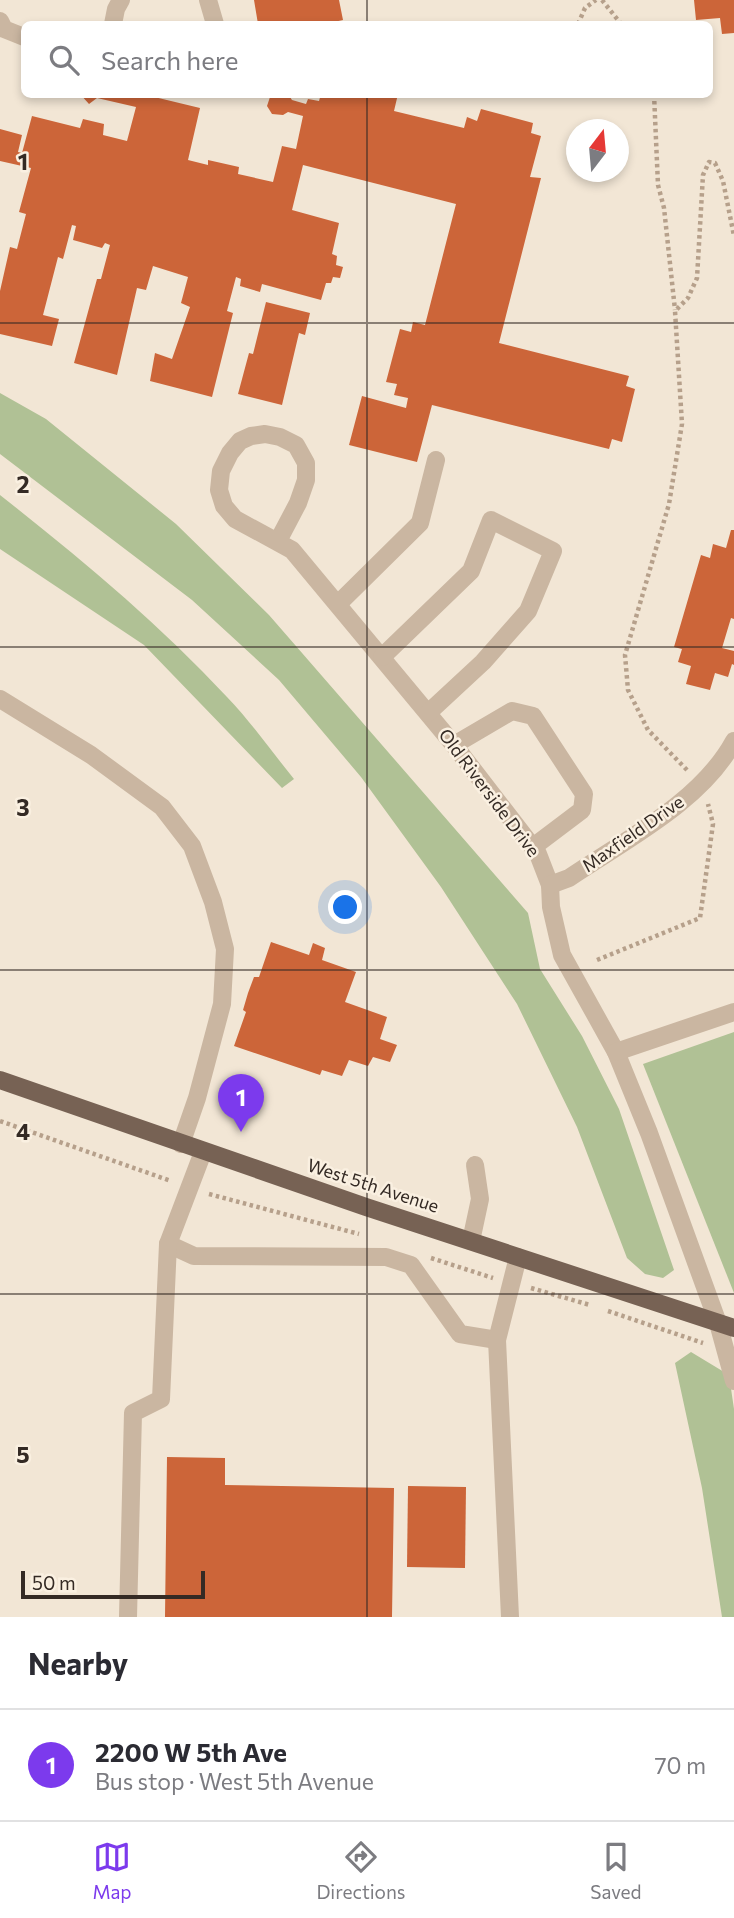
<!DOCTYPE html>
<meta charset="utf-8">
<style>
:root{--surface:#fff;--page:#f7f7f7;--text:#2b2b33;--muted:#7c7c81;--line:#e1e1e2;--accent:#7c3aed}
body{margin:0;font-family:Commissioner,sans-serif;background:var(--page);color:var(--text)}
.compass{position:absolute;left:566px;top:119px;width:63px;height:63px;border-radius:50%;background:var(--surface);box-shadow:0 4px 10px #0003;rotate:16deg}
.scale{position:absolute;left:21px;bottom:18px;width:184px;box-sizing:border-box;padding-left:7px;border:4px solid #342a24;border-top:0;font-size:19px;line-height:24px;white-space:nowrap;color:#342a24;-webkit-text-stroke:5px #faf0e1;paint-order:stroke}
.you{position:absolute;left:346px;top:908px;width:24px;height:24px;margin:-18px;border:5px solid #fff;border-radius:50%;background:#1a73e8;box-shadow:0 0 0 10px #1a73e833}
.badge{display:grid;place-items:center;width:46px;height:46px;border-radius:50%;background:var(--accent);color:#fff;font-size:23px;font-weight:700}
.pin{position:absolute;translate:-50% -58px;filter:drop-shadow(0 2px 4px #0008)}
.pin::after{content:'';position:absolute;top:37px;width:24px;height:21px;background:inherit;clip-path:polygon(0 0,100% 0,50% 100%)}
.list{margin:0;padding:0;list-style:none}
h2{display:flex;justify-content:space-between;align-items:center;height:91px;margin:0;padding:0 28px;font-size:30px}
h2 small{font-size:23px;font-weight:400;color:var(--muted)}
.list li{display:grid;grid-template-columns:46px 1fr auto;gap:21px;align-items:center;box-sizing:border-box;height:112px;padding:0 28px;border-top:2px solid var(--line)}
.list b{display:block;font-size:26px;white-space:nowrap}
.list p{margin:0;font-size:23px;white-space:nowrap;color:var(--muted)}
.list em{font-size:23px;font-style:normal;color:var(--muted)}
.icon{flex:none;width:38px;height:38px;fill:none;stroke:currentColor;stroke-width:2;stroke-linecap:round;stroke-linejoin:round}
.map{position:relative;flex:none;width:734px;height:1617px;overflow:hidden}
.search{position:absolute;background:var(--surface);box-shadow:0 4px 10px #0003;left:21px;right:21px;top:21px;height:77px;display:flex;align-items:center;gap:18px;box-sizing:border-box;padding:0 24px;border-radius:10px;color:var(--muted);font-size:26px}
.sheet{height:203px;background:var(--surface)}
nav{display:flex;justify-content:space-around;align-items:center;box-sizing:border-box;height:98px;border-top:2px solid var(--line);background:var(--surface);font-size:19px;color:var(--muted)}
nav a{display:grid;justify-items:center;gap:4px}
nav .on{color:var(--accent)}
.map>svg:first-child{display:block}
.green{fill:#b0c195}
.building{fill:#cc6539}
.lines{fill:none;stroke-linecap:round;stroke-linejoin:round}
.path{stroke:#b6a08b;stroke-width:4.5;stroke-dasharray:3.5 3.5;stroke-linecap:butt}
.minor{stroke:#cab6a1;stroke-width:18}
.major{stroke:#776254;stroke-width:18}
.grid{fill:none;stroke:#342a24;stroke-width:2;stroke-opacity:0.55}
.labels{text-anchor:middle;stroke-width:5;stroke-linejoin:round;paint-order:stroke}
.street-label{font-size:18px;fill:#342a24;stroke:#faf0e1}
.grid-label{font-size:23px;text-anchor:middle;font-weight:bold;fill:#342a24;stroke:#faf0e1;stroke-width:5;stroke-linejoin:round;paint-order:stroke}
</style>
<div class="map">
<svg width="734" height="1617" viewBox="0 0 734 1617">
<rect width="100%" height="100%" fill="#f2e6d5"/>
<g class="green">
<path d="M0,393L46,419L176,524L269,615L528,913L540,969L582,1036L619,1109L674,1270L663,1278L645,1274L627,1258L577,1127L517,1004L441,887L361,777L279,680L192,600L0,454Z"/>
<path d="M0,495C80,558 157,622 227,697C251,722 272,752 294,779L282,788L144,645L0,549Z"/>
<path d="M734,1032V1293L643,1064Z"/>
<path d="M691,1352L729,1375L734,1409V1617H722L702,1488L675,1363Z"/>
</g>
<g class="building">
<path d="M254,0H339L343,20L334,22V24H258Z"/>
<path d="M694,0H734V33L722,34L720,18L696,20Z"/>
<path d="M80,94H126L139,97L142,94L200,108L188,160L208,165V160L239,167L238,174L273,182L282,146L296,149L303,116L288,112L283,115L272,114L267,106L271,94H288L292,100L306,104L308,99L319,101L321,94H398L394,111L464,128L467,117L477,121L481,109L533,123L531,133L541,136L530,177L541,178L499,343L629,376L626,386L635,389L622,442L612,439L609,449L432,405L417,462L349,445L362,396L406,408L408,398L394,395L397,384L386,382L400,329L411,332L413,322L425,325L456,204L303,165L292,210L339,223L332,254L337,256L336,265L343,267L340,278L333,277L331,283H326L321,300L262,284L260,292L240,286L241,279L236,277L227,311L233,313L212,397L150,381L155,353L172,359L190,307L181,303L188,277L153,266L146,290L137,288L117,375L74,363L97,279H101L110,245L105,243L102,248L73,240L76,226L72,225L63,259L58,257L43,315L59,319L52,346L0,334V291L10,247L17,249L26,214L19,212L31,168L0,161V129L22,135L18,152L22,153L32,116L80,128L83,119L104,124L103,135L127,141L136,107L97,98L89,104Z"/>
<path d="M266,302L310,313L305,335L299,333L282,405L238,394L249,353L253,354Z"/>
<path d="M731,530H734V619L731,618L722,648L734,651V665L732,664L728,677L715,673L710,690L686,684L691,666L678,662L682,649L674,647L701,555L710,558L713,544L726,548Z"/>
<path d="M271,942L309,955L313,943L325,948L322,960L356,972L345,1002L387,1017L380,1039L397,1045L390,1062L373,1057L368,1066L349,1060L342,1076L322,1070L320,1075L234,1046L246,1012L243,1010L248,993L254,977H259Z"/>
<path d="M167,1457L225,1458V1485L394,1488L392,1617H165Z"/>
<path d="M408,1486L466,1487L465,1568L407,1567Z"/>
</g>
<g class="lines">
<g class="path">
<path d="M602,0L621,24"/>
<path d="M578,24L585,8L596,0"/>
<path d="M654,94L658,185L664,208L675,310"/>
<path d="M687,770L648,730L628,690L625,655L669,504L682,424L675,311L688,298L697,278L703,175L709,162L715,163L723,181L734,236"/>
<path d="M597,960L700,918L713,824L708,804"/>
<path d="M0,1121L171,1181"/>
<path d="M209,1194L359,1234"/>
<path d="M431,1258L493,1278"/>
<path d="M531,1288L590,1305"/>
<path d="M608,1311L703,1343"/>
</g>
<g class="minor">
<path d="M208,0L215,24"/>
<path d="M0,21L4,29L24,37"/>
<path d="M113,24L116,9L121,0"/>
<path d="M278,541L298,503L306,480V463L296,445L280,437L265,434L251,436L240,441L230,453L221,471L219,490L224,506L235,519L292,550L454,745L538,854L550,885L551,907L562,955L616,1052L649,1133L718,1323L734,1381"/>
<path d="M338,604L420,523L436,460"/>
<path d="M382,657L471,571L491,520L553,551L528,611L483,662L428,713"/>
<path d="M0,699L91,755L162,807L192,846L213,902L225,949L222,1004L197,1098L181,1144"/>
<path d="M454,745L512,711L533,716L584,794L582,810L533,847"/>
<path d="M550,885L569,878C625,840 701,802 734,741"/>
<path d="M616,1052L734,1012"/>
<path d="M471,1241L480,1199L475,1165"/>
<path d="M168,1244L194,1256L386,1257L411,1265L460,1334L497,1340"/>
<path d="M128,1617L133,1413L161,1399L168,1244L203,1152"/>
<path d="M510,1617L497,1340L518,1257"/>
</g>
<path class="major" d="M0,1080L366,1207L734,1328"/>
</g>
<path class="grid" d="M367,0V24M367,94V1617M0,323H734M0,647H734M0,970H734M0,1294H734"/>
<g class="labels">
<g class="street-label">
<text transform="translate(489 793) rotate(53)" y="6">Old Riverside Drive</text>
<text transform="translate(633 834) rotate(-35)" y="6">Maxfield Drive</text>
<text transform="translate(373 1186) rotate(18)" y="6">West 5th Avenue</text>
</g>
</g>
<g class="grid-label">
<text x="23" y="170">1</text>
<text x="23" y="493">2</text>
<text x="23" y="816">3</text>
<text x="23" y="1140">4</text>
<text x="23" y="1463">5</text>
</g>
</svg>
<svg class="compass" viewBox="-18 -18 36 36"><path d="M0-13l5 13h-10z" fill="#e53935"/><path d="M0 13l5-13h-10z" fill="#7c7c81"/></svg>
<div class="scale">50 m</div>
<div class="you"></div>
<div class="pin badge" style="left:241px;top:1132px">1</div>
<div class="search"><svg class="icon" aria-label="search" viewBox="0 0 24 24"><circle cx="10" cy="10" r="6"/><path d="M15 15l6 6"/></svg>Search here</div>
</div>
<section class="sheet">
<h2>Nearby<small></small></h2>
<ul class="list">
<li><span class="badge">1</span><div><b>2200 W 5th Ave</b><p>Bus stop · West 5th Avenue</p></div><em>70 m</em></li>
</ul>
</section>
<nav>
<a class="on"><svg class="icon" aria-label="map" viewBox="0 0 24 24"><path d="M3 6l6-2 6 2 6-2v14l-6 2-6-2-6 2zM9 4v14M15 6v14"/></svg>Map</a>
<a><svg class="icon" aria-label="directions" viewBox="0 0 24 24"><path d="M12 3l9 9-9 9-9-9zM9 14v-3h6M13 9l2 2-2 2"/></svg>Directions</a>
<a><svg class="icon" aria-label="saved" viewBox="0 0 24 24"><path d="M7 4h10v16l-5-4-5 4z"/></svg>Saved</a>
</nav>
